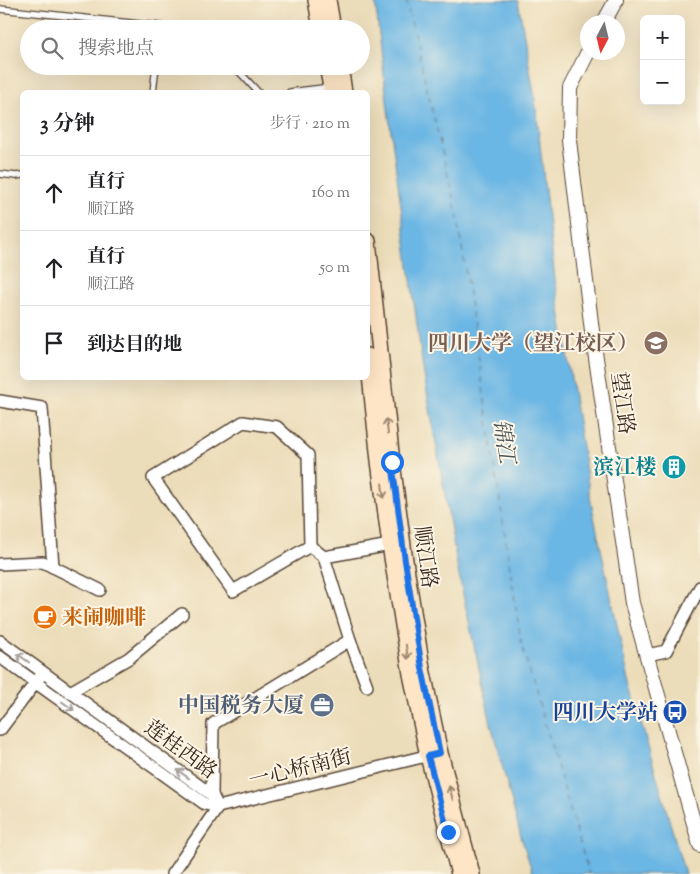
<!DOCTYPE html>
<html lang="zh">
<meta charset="utf-8">
<style>
:root{--surface:#fff;--page:#f2f2f2;--text:#202124;--muted:#757577;--line:#e0e0e0}
body{margin:0;font-family:"Sorts Mill Goudy","Noto Serif SC",serif;background:var(--page);color:var(--text)}
.controls{position:absolute;right:15px;top:15px;display:grid;overflow:hidden;border-radius:8px;box-shadow:0 5px 20px #0002}
.controls button{width:45px;height:45px;display:grid;place-items:center;padding:0;border:0;border-bottom:1px solid var(--line);background:var(--surface);color:var(--text);font:25px sans-serif}
.compass{position:absolute;left:580px;top:15px;width:45px;height:45px;border-radius:50%;background:var(--surface);box-shadow:0 5px 20px #0002;rotate:187deg}
.stop{position:absolute;width:15px;height:15px;margin:-11px;border:4px solid #1a73e8;border-radius:50%;background:#fff}
.stop.end{background:#1a73e8;border-color:#fff;box-shadow:0 1px 5px #0008}
.list{margin:0;padding:0;list-style:none}
h2{display:flex;justify-content:space-between;align-items:center;height:65px;margin:0;padding:0 20px;font-size:21px}
h2 small{font-size:16px;font-weight:400;color:var(--muted)}
.list li{display:grid;grid-template-columns:32px 1fr auto;gap:15px;align-items:center;box-sizing:border-box;height:75px;padding:0 20px;border-top:1px solid var(--line)}
.list b{display:block;font-size:19px;white-space:nowrap}
.list p{margin:0;font-size:16px;white-space:nowrap;color:var(--muted)}
.list em{font-size:16px;font-style:normal;color:var(--muted)}
.icon{flex:none;width:28px;height:28px;fill:none;stroke:currentColor;stroke-width:2;stroke-linecap:round;stroke-linejoin:round}
.map{position:relative;flex:none;width:700px;height:874px;overflow:hidden}
.search{position:absolute;background:var(--surface);box-shadow:0 5px 20px #0002;left:20px;top:20px;width:350px;height:55px;display:flex;align-items:center;gap:12px;box-sizing:border-box;padding:0 18px;border-radius:28px;color:var(--muted);font-size:19px}
.panel{position:absolute;background:var(--surface);box-shadow:0 5px 20px #0002;left:20px;top:90px;width:350px;height:290px;border-radius:8px}
.map>svg:first-child{display:block}
.water{fill:#6bb6e4;stroke:#537081}
.lines{fill:none;stroke-linecap:round;stroke-linejoin:round}
.ferry{stroke:#495459;stroke-width:1;stroke-dasharray:6 5;stroke-linecap:butt}
.service-casing{stroke:#564535;stroke-width:8}
.minor-casing{stroke:#564535;stroke-width:14}
.tertiary-casing{stroke:#564535;stroke-width:16}
.secondary-casing{stroke:#564535;stroke-width:18}
.service{stroke:#fff;stroke-width:5.5}
.minor{stroke:#fff;stroke-width:11}
.tertiary{stroke:#fff;stroke-width:14}
.secondary{stroke:#fee5c5;stroke-width:15}
.oneway{stroke:#9c8872}
.oneway2{stroke:#a79f9a}
.route{stroke:#1a73e8;stroke-width:6}
.labels{text-anchor:middle;stroke-width:4;stroke-linejoin:round;paint-order:stroke}
.education-label{font-size:21px;font-weight:bold;fill:#785e54;stroke:#fcf5e5;text-anchor:end}
.street-label{font-size:21px;fill:#3b2a1e;stroke:#fcf5e5}
.culture-label{font-size:21px;font-weight:bold;fill:#0d838f;stroke:#fcf5e5;text-anchor:end}
.food-label{font-size:21px;font-weight:bold;fill:#c56008;stroke:#fcf5e5;text-anchor:start}
.service-label{font-size:21px;font-weight:bold;fill:#4e5e75;stroke:#fcf5e5;text-anchor:end}
.transit-label{font-size:21px;font-weight:bold;fill:#164399;stroke:#fcf5e5;text-anchor:end}
.water-label{font-size:22px;font-style:italic;fill:#495459;stroke:#fcf5e5}
</style>
<div class="map">
<svg width="700" height="874" viewBox="0 0 700 874">
<rect width="100%" height="100%" fill="#fcf5e5"/>
<filter id="ink" filterUnits="userSpaceOnUse"><feTurbulence type="fractalNoise" baseFrequency=".02" numOctaves="2"/><feDisplacementMap in="SourceGraphic" scale="10" xChannelSelector="R" yChannelSelector="G"/><feConvolveMatrix kernelMatrix="1 2 1 2 8 2 1 2 1" color-interpolation-filters="sRGB"/></filter>
<filter id="wash" filterUnits="userSpaceOnUse"><feTurbulence type="fractalNoise" baseFrequency=".0096" numOctaves="4" result="noise"/><feDisplacementMap in="SourceGraphic" scale="20" xChannelSelector="R" yChannelSelector="G"/><feGaussianBlur stdDeviation="1.12" result="paint"/><feColorMatrix in="noise" values="0 0 0 0 0 0 0 0 0 0 0 0 0 0 0 0 0 1.4 0 .05"/><feComposite in="paint" operator="in"/></filter>
<g filter="url(#wash)">
<rect width="100%" height="100%" fill="#ecddba"/>
<path class="water" d="M375,0H518L535,99L555,279L591,502L629,681L685,874H533L521,837L491,724L459,576L423,369L388,110Z"/>
<g class="lines">
<path class="ferry" d="M406,0L457,214L521,642L589,874"/>
</g>
</g>
<g filter="url(#ink)">
<g class="lines">
<defs>
<g id="service">
<path d="M0,9L159,26L174,29"/>
<path d="M234,66L258,92"/>
<path d="M153,92L156,66"/>
<path d="M290,92L331,87"/>
<path d="M0,174L16,176L22,175"/>
</g>
<g id="minor">
<path d="M0,401L42,408L53,567"/>
<path d="M310,546L308,455L277,427L243,422L153,478L233,591L310,546L324,557L390,545"/>
<path d="M324,557L350,640L367,686"/>
<path d="M0,564L43,562L100,590"/>
<path d="M0,641L212,795L218,807"/>
<path d="M647,655L666,651L700,587"/>
<path d="M0,657L205,804L218,807"/>
<path d="M70,692L129,658L182,614"/>
<path d="M0,730L39,678"/>
<path d="M212,795L213,724L350,640"/>
<path d="M172,874L218,807L434,754"/>
</g>
<g id="tertiary">
<path d="M604,22L616,0"/>
<path d="M588,52L570,88L569,140L592,331L632,603L700,845"/>
</g>
<g id="secondary">
<path d="M316,0L321,29"/>
<path d="M328,0L333,29"/>
<path d="M327,66L332,92"/>
<path d="M340,66L344,92"/>
<path d="M368,241L392,462L405,561L422,668L440,753L472,874"/>
<path d="M368,356L379,461L390,545L411,674L428,756L459,874"/>
</g>
</defs>
<use href="#service" class="service-casing"/>
<use href="#minor" class="minor-casing"/>
<use href="#tertiary" class="tertiary-casing"/>
<use href="#secondary" class="secondary-casing"/>
<use href="#service" class="service"/>
<use href="#minor" class="minor"/>
<use href="#tertiary" class="tertiary"/>
<use href="#secondary" class="secondary"/>
</g>
<defs><path id="oneway-shaft" d="M-6 0H5M1.5-3L5.5 0L1.5 3" fill="none" stroke-width="1.6" stroke-linecap="round" stroke-linejoin="round" transform="scale(1.25)"/></defs>
<g class="oneway">
<use href="#oneway-shaft" transform="translate(387 426) rotate(-97)"/>
<use href="#oneway-shaft" transform="translate(383 491) rotate(83)"/>
<use href="#oneway-shaft" transform="translate(407 652) rotate(81)"/>
<use href="#oneway-shaft" transform="translate(451 793) rotate(-105)"/>
</g>
<g class="oneway2">
<use href="#oneway-shaft" transform="translate(23 658) rotate(-144)"/>
<use href="#oneway-shaft" transform="translate(68 706) rotate(36)"/>
<use href="#oneway-shaft" transform="translate(183 774) rotate(-144)"/>
</g>
</g>
<g class="lines" filter="url(#ink)">
<path class="route" d="M392,462L405,561L422,668L440,753L428,756L448,832"/>
</g>
<defs>
<symbol id="university-disc" viewBox="-11 -11 22 22"><circle r="9.5" fill="#8d6e63" stroke="#fcf5e5"/><path d="M0-5L7-2L0 1L-7-2ZM-4 1L0 2.5L4 1V4Q0 6-4 4Z" fill="#fff"/></symbol>
<symbol id="building-disc" viewBox="-11 -11 22 22"><circle r="9.5" fill="#0f9aa8" stroke="#fcf5e5"/><path d="M-4-6H4V6H1V3H-1V6H-4ZM-2.5-4.3h1.7v1.8h-1.7ZM.8-4.3h1.7v1.8H.8ZM-2.5-1h1.7V.8h-1.7ZM.8-1h1.7V.8H.8Z" fill="#fff"/></symbol>
<symbol id="cafe-disc" viewBox="-11 -11 22 22"><circle r="9.5" fill="#e8710a" stroke="#fcf5e5"/><path d="M-5.5-4.5H6V0H3Q3 3.5 0 3.5H-2.5Q-5.5 3.5-5.5 0ZM3-3.2v2h1.7v-2ZM-6 4.5H4V6H-6Z" fill="#fff"/></symbol>
<symbol id="office-disc" viewBox="-11 -11 22 22"><circle r="9.5" fill="#5c6f8a" stroke="#fcf5e5"/><path d="M-6-3h4V-5.5h4V-3h4V5H-6ZM-1-4.5V-3h2v-1.5ZM-6 0V1H6V0Z" fill="#fff"/></symbol>
<symbol id="bus-disc" viewBox="-11 -11 22 22"><circle r="9.5" fill="#1a4fb4" stroke="#fcf5e5"/><path d="M-5-6H5V4H4V6H2V4H-2V6H-4V4H-5ZM-3.5-4V0h7V-4ZM-3.5 1.2v1.5H-2V1.2ZM2 1.2v1.5H3.5V1.2Z" fill="#fff"/></symbol>
</defs>
<g fill-rule="evenodd">
<use href="#university-disc" x="642" y="329" width="28" height="28"/>
<use href="#building-disc" x="660" y="453" width="28" height="28"/>
<use href="#cafe-disc" x="31" y="603" width="28" height="28"/>
<use href="#office-disc" x="308" y="691" width="28" height="28"/>
<use href="#bus-disc" x="661" y="698" width="28" height="28"/>
</g>
<g class="labels">
<g class="education-label">
<text x="638" y="350">四川大学（望江校区）</text>
</g>
<g class="street-label">
<text transform="translate(623 403) rotate(82)" y="7">望江路</text>
<text transform="translate(426 557) rotate(82)" y="7">顺江路</text>
<text transform="translate(181 749) rotate(36)" y="7">莲桂西路</text>
<text transform="translate(300 768) rotate(-14)" y="7">一心桥南街</text>
</g>
<g class="culture-label">
<text x="656" y="474">滨江楼</text>
</g>
<g class="food-label">
<text x="62" y="624">来闹咖啡</text>
</g>
<g class="service-label">
<text x="304" y="712">中国税务大厦</text>
</g>
<g class="transit-label">
<text x="658" y="719">四川大学站</text>
</g>
<g class="water-label">
<text transform="translate(505 441) rotate(81)" y="8">锦江</text>
</g>
</g>
</svg>
<div class="controls">
<button>+</button>
<button>−</button>
</div>
<svg class="compass" viewBox="-18 -18 36 36"><path d="M0-13l5 13h-10z" fill="#e53935"/><path d="M0 13l5-13h-10z" fill="#757577"/></svg>
<div class="stop" style="left:392px;top:462px"></div>
<div class="stop end" style="left:448px;top:832px"></div>
<div class="search"><svg class="icon" aria-label="search" viewBox="0 0 24 24"><circle cx="10" cy="10" r="6"/><path d="M15 15l6 6"/></svg>搜索地点</div>
<section class="panel">
<h2>3 分钟<small>步行 · 210 m</small></h2>
<ul class="list">
<li><svg class="icon" aria-label="ahead" viewBox="0 0 24 24"><path d="M12 20V5M6 11l6-6 6 6"/></svg><div><b>直行</b><p>顺江路</p></div><em>160 m</em></li>
<li><svg class="icon" aria-label="ahead" viewBox="0 0 24 24"><path d="M12 20V5M6 11l6-6 6 6"/></svg><div><b>直行</b><p>顺江路</p></div><em>50 m</em></li>
<li><svg class="icon" aria-label="arrive" viewBox="0 0 24 24"><path d="M6 21V4h12l-3 4 3 4H6"/></svg><div><b>到达目的地</b></div></li>
</ul>
</section>
</div>
